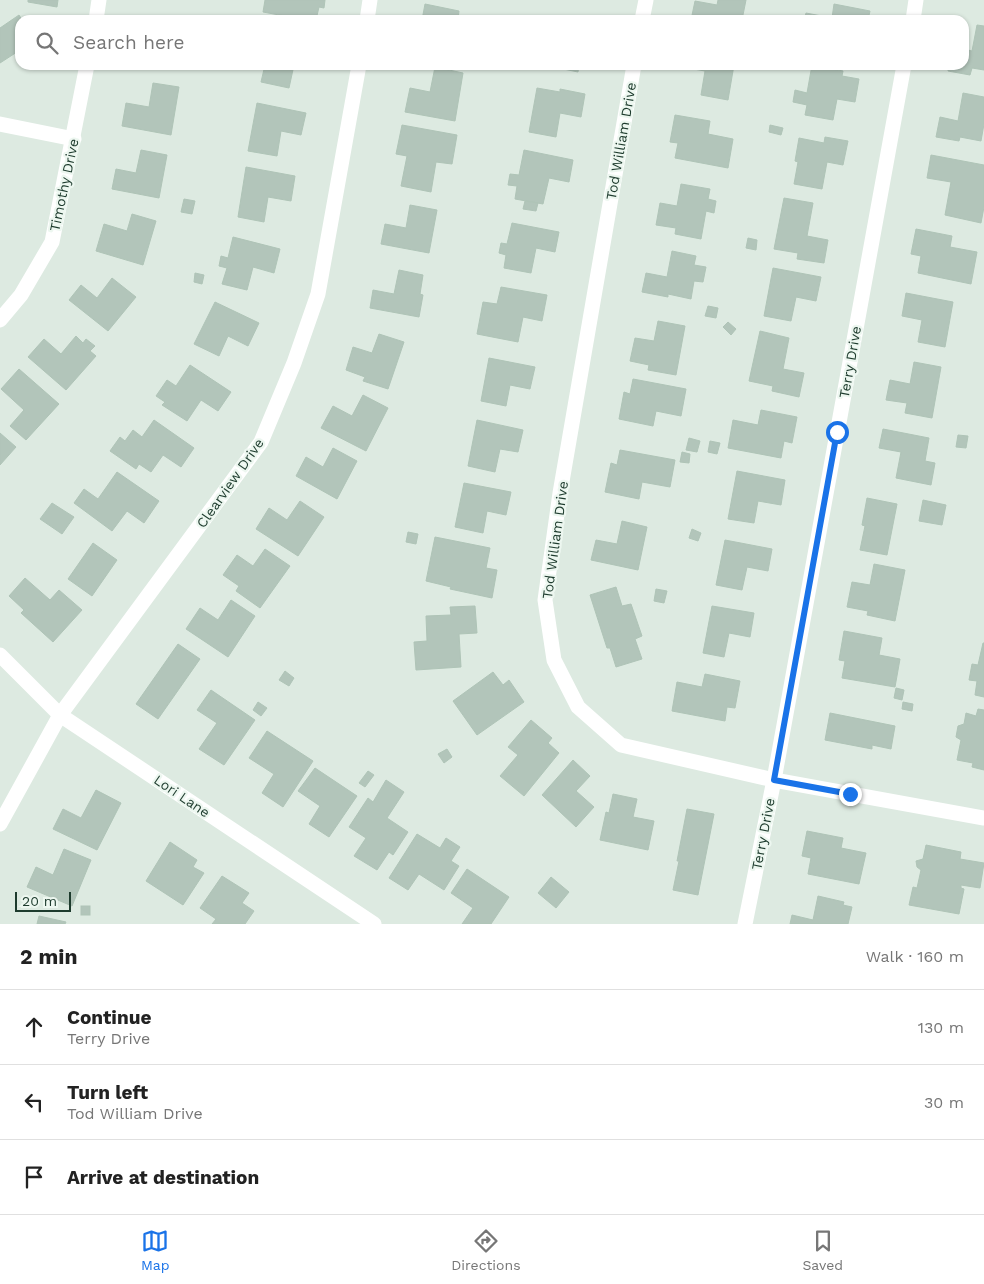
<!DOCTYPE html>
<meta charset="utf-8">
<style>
:root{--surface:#fff;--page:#f2f2f2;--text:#222;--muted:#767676;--line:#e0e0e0;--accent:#1a73e8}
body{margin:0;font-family:"Work Sans",sans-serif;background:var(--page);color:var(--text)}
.scale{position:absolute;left:15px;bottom:12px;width:56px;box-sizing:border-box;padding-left:5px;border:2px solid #1d3b2d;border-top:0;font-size:14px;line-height:18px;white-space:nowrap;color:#1d3b2d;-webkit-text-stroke:4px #edf7f0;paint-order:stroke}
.stop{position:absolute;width:15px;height:15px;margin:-11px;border:4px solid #1a73e8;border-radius:50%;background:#fff}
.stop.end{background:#1a73e8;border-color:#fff;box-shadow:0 1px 5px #0008}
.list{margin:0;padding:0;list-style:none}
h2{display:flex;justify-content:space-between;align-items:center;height:65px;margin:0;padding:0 20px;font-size:21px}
h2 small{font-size:16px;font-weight:400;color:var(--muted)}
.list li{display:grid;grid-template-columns:32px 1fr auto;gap:15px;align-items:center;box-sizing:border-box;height:75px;padding:0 20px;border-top:1px solid var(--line)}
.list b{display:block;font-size:19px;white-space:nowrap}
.list p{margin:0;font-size:16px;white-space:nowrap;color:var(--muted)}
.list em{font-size:16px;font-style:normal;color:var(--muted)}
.icon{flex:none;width:28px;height:28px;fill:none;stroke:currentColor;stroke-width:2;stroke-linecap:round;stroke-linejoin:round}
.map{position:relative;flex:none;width:984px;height:924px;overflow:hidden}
.search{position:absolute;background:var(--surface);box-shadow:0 1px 4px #0004;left:15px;right:15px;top:15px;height:55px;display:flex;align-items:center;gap:12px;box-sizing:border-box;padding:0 18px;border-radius:15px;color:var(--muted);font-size:19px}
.sheet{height:290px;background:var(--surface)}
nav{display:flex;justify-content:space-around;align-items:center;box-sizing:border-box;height:70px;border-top:1px solid var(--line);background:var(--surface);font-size:14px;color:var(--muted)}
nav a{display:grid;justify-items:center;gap:2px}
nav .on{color:var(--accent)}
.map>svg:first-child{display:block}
.building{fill:#b2c5ba;stroke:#afc4b7}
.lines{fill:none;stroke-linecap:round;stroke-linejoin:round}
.minor{stroke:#fff;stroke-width:15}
.route{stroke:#1a73e8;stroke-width:6}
.labels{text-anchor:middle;stroke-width:4.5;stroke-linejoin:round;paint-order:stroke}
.street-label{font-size:14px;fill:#1d3b2d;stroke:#edf7f0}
</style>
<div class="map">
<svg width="984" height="924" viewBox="0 0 984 924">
<rect width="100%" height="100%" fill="#ddeae1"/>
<g class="building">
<path d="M28,0H58L57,7L28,2Z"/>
<path d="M265,0H325L324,8L319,7L316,20H306L263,12Z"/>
<path d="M718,0H746L742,20H691L695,1L717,5Z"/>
<path d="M425,4L459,11L458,20H422Z"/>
<path d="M834,4L870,11L868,20H804L806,13L832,18Z"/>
<path d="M19,15L22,20H20V56L17,52L0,63V28Z"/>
<path d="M977,25L984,26V70L972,68L970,75L948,71L949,65H964V49L972,51Z"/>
<path d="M265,65H294L289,88L261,82Z"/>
<path d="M544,65H579L578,72Z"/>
<path d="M683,65H734L728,100L701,95L705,71L682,67Z"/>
<path d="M812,65L843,71L842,76L859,79L855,102L837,99L833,120L805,115L807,105L793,102L795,90L807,93Z"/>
<path d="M435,67L463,73L455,121L405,112L410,88L430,92Z"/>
<path d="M153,83L179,87L171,135L122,126L126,103L149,107Z"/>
<path d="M537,88L560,92V89L585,94L581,117L560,113L556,137L529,132Z"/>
<path d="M963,93L984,97V124L981,141L960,137L959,141L936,137L940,117L958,121Z"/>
<path d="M257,103L306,113L301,135L281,131L277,156L248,151Z"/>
<path d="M675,115L710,121L708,134L733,139L728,168L675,158L678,143L670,142Z"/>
<path d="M402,125L457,135L452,164L436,162L431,192L401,186L407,156L396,154Z"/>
<path d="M770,125L783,128L781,135L769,132Z"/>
<path d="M825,137L848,141L843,165L827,162L822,189L794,184L798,162L795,161L799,138L824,143Z"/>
<path d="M141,150L167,155L159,198L112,189L116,169L136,173Z"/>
<path d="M524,150L573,160L569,182L549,178L543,204L515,199L517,186L508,185L510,174L519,175Z"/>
<path d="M931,155L984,165V207L981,223L945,215L951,182L927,178Z"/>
<path d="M246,167L295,176L291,201L268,197L264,222L238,217Z"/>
<path d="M681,184L710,189L708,199L716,201L714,213L706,211L701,239L675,234L676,228L656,225L660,203L677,206Z"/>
<path d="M784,198L813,203L807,236L828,240L824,263L797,259L798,253L774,249Z"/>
<path d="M184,199L195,201L192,214L181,212Z"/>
<path d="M525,201L538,203L536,211L523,209Z"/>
<path d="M410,205L437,210L429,253L381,244L385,224L406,228Z"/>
<path d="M132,214L156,221L143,265L96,251L104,224L127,231Z"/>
<path d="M512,223L559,232L555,252L536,248L531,273L504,268L506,255L499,253L501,243L507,244Z"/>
<path d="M916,229L952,236L950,247L977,252L971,284L918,273L921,256L911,254Z"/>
<path d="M233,237L280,249L274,273L253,267L247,290L222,284L227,268L219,266L221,256L228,258Z"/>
<path d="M748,238L757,240L756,250L746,248Z"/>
<path d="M672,251L696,256L694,265L706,267L703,282L694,281L691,299L668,294V297L642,292L646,273L667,277Z"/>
<path d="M773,268L821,277L816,301L796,297L791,321L764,316Z"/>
<path d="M399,270L423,275L420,294L423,295L419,317L370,308L373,290L394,294Z"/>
<path d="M195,273L204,275L202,284L194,282Z"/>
<path d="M112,278L136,297L108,331L69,300L81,285L97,298Z"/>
<path d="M501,287L547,295L542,321L523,317L518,342L477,334L483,302L497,304Z"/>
<path d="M906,293L953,302L945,347L918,342L922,320L902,316Z"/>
<path d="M215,302L259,323L248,346L228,336L219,356L194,344Z"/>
<path d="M708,306L718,308L716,318L705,316Z"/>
<path d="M658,321L685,326L676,375L648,370L649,365L630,361L635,338L654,341Z"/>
<path d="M728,322L736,329L731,335L723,327Z"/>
<path d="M760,331L789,338L783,369L804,373L799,397L772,391L773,386L749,381Z"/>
<path d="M379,334L404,342L388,389L363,381L365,377L346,370L353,347L372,353Z"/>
<path d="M76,336L83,343L86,339L95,346L90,351L96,356L66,390L28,357L44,339L61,354Z"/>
<path d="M489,358L535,367L530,389L510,385L506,406L481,401Z"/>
<path d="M914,362L941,367L932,418L905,413L907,403L886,400L890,380L910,384Z"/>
<path d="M190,365L231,392L218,411L201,400L187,421L162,405L165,402L156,396L167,380L176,386Z"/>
<path d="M19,369L59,404L26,440L10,426L24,410L1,389Z"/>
<path d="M633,379L686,389L681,416L656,411L653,426L619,419L624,392L630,394Z"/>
<path d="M363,395L388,408L366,451L321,428L333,406L352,416Z"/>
<path d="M761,410L797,417L792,443L784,441L781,458L728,448L733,420L758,425Z"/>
<path d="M154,420L194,448L181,467L163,455L151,472L139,464L136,469L110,451L120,437L125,441L133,430L142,437Z"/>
<path d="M477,420L523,430L518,452L500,449L495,472L468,466Z"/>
<path d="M883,429L929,438L925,461L935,463L931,485L896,478L901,452L879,448Z"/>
<path d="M0,433L16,447L0,465Z"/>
<path d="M958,435L968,436L966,448L956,447Z"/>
<path d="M689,438L700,441L697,452L686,450Z"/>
<path d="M710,441L720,443L717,454L708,452Z"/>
<path d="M333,448L357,461L337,499L296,476L306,457L323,467Z"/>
<path d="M620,450L675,460L670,487L642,482L639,499L605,492L611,463L617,465Z"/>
<path d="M682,452L690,454L689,463L680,462Z"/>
<path d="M737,471L785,480L781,505L758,501L754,523L728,519Z"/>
<path d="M117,472L159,501L144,523L127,511L112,531L74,503L84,489L98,499Z"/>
<path d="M464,483L511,492L506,515L487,511L483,533L455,527Z"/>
<path d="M867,498L897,504L887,555L860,550L865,526L862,525Z"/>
<path d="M923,500L946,505L942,525L919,521Z"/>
<path d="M300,501L324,517L298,556L256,529L269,508L287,520Z"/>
<path d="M52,503L74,517L62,534L40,519Z"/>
<path d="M622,521L647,527L638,570L591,560L596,540L617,544Z"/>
<path d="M692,529L701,533L698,541L689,538Z"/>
<path d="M408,532L418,534L416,544L406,542Z"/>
<path d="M435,537L490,548L486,568L497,570L492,598L450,589L451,587L426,581Z"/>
<path d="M725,540L772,549L768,571L747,567L742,590L716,585Z"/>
<path d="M93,543L117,560L92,596L68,579Z"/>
<path d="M265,549L290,566L260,608L236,591L239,586L223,575L237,555L253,566Z"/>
<path d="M874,564L905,570L895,621L867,615L868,611L847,607L852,582L870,585Z"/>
<path d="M25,578L50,600L59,590L82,610L53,642L21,613L24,610L9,596Z"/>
<path d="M616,587L622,606L631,604L642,636L635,639L642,659L616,667L610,648H607L590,595Z"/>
<path d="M656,589L667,591L664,603L654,601Z"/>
<path d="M231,600L255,616L228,657L186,629L200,608L218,620Z"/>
<path d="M475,606L477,633L459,634L461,667L416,670L414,642L427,641L426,616L451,615L450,607Z"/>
<path d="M712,606L754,613L750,637L729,633L724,657L703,653Z"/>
<path d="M844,631L882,638L879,655L900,659L895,687L842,678L845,661L839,660Z"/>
<path d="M983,643H984V697L975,695L977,681L969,680L972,664L978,665Z"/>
<path d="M178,644L200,659L158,719L136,704Z"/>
<path d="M285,671L294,678L289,686L279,680Z"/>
<path d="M493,672L503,685L509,680L524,702L477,735L453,701Z"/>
<path d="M705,674L740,681L735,708L727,707L725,721L672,711L677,682L702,687Z"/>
<path d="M896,688L904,690L902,700L894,698Z"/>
<path d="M211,690L255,720L224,765L199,749L217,723L197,710Z"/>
<path d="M258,702L267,708L261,716L253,710Z"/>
<path d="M903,702L913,704L912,711L902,709Z"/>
<path d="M978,709L984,710V770L972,767L973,763L957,760L961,740L956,737L958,726L964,724L966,713L976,716Z"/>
<path d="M830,713L895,726L891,749L872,745V749L825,740Z"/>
<path d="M531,720L552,738L548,743L559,753L524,796L500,776L518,755L508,747Z"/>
<path d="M267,731L313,761L283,807L262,793L274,774L249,758Z"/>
<path d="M447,749L452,757L444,763L438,754Z"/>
<path d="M573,760L590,776L576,791L594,807L576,827L542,795Z"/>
<path d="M315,768L357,796L329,837L309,824L320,806L298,791Z"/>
<path d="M368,771L374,775L365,787L359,783Z"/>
<path d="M386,780L404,792L387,818L408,832L393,855L389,852L377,870L354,856L366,838L349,827L368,798L373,802Z"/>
<path d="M96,790L121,803L97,850L53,829L63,809L81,818Z"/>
<path d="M613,794L637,799L633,817L654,821L648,850L600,840L606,812L609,813Z"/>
<path d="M687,809L714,814L698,895L673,890L679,861H677Z"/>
<path d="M807,831L843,838L841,848L866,853L859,884L808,874L811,858L802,856Z"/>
<path d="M417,834L440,848L446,838L460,847L451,861L459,866L444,890L419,874L408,890L389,878Z"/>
<path d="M170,842L197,860L193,867L204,873L183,905L146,881Z"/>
<path d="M926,845L961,852L960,859L984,863L980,888L961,885V888L964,889L959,914L909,905L913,887L917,888L921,870L917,867L916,861L923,859Z"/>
<path d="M64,849L91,860L72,906L27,887L36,867L53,875Z"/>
<path d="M467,869L509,897L491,924H462L473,908L451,893Z"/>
<path d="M222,876L249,893L242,903L254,911L245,924H212L216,919L200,908Z"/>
<path d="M551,877L569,892L556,908L538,893Z"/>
<path d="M818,896L844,902L843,905L852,907L848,924H790L792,915L813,920Z"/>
<rect x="81" y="906" width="9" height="9"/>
<path d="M39,916L66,922L65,924H37Z"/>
</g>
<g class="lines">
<g class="minor">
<path d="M96,20L99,0"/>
<path d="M367,20L370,0"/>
<path d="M642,20L646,0"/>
<path d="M913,20L916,0"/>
<path d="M634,65L560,493L545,600L554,660L578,707L621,745L774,780L984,818"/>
<path d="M0,124L74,139"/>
<path d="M0,320L21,295L52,242L87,65"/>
<path d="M0,655L60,715L374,924"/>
<path d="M0,824L60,715L261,442L294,363L318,294L359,65"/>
<path d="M745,924L774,780L904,65"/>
</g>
</g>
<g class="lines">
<path class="route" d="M837,432L774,780L850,794"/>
</g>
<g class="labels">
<g class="street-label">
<text transform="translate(621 141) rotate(-80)" y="5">Tod William Drive</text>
<text transform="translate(64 185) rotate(-78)" y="5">Timothy Drive</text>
<text transform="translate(850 362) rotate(-80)" y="5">Terry Drive</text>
<text transform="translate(230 483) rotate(-55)" y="5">Clearview Drive</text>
<text transform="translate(555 540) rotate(-82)" y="5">Tod William Drive</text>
<text transform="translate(182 796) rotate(34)" y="5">Lori Lane</text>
<text transform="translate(763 834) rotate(-79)" y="5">Terry Drive</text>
</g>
</g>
</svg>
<div class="scale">20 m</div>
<div class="stop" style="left:837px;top:432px"></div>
<div class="stop end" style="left:850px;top:794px"></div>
<div class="search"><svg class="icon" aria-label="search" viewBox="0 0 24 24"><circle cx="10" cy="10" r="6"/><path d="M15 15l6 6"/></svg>Search here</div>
</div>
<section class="sheet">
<h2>2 min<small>Walk · 160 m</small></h2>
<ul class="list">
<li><svg class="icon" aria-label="ahead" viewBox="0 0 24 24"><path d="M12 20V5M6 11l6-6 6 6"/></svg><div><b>Continue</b><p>Terry Drive</p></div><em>130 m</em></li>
<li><svg class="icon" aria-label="left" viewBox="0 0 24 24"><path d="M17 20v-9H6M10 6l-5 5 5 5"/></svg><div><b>Turn left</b><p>Tod William Drive</p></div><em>30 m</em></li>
<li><svg class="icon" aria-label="arrive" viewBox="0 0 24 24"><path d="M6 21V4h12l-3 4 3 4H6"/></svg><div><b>Arrive at destination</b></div></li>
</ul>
</section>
<nav>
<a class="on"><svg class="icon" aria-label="map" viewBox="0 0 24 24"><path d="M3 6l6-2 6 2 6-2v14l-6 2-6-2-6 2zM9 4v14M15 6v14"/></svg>Map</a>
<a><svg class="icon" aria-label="directions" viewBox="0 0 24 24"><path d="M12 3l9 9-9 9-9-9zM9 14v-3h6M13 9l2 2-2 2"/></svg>Directions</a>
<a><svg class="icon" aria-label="saved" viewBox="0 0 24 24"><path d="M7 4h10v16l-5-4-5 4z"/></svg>Saved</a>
</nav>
